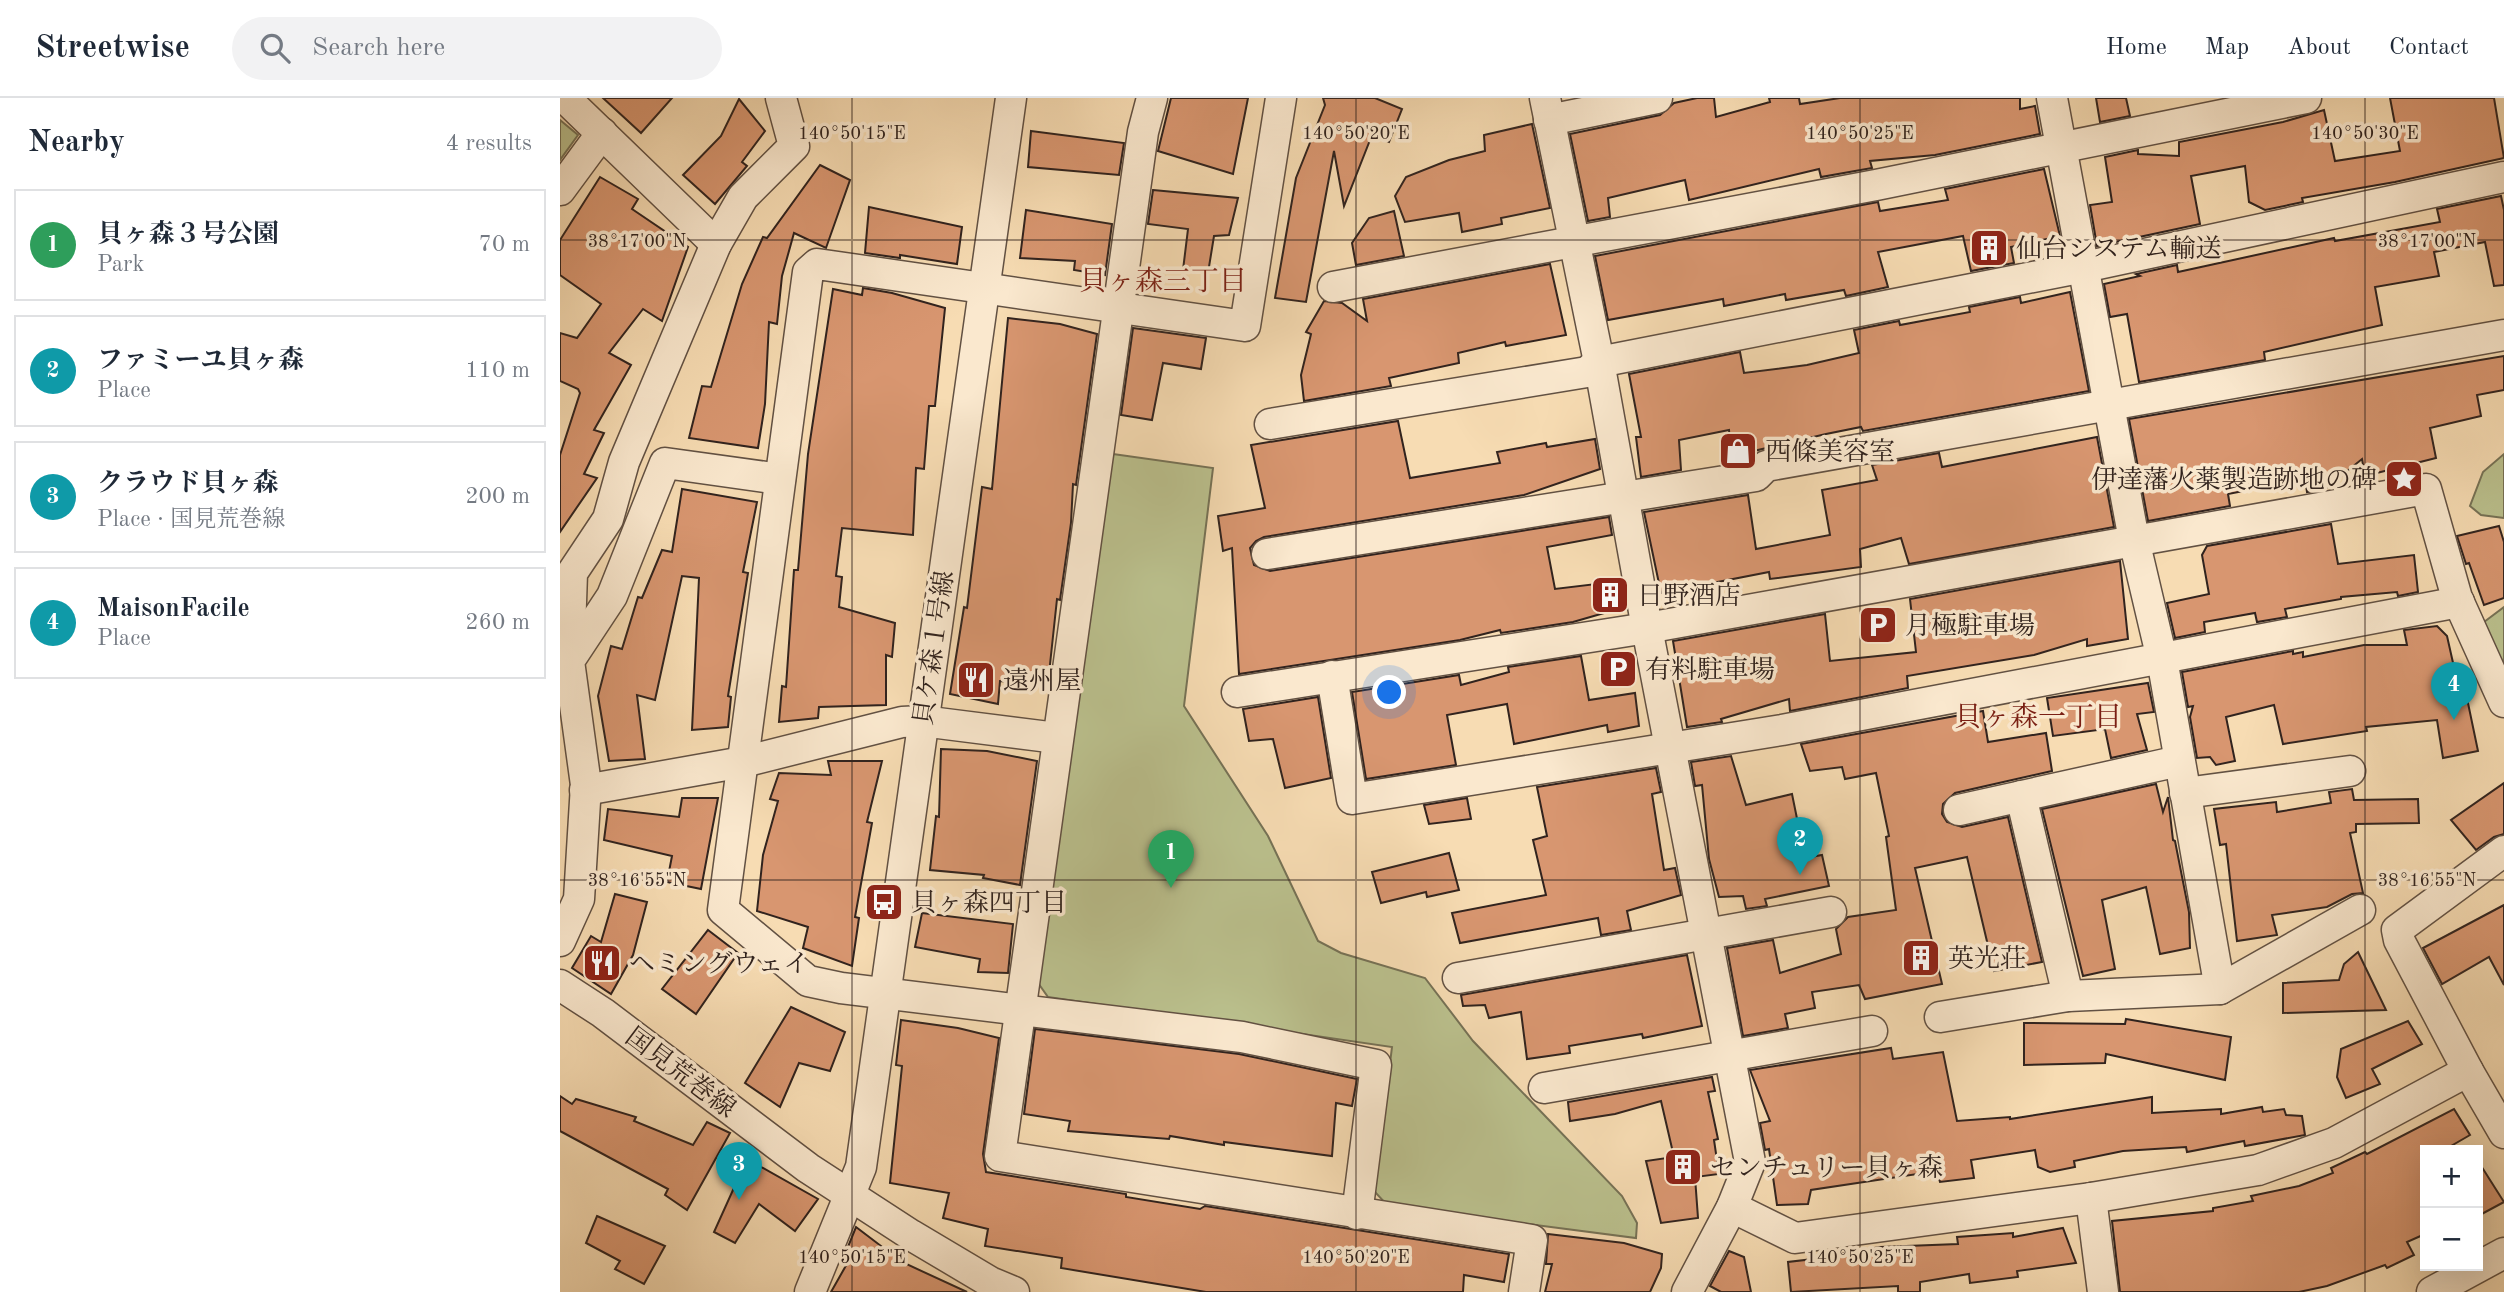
<!DOCTYPE html>
<meta charset="utf-8">
<style>
:root{--surface:#fff;--page:#f2f2f3;--text:#1f2937;--muted:#747a83;--line:#e0e1e3;--accent:#8f2418}
body{margin:0;font-family:"Old Standard TT","Noto Serif JP",serif;background:var(--page);color:var(--text)}
.controls{position:absolute;right:21px;bottom:21px;display:grid;overflow:hidden;border-radius:0px;box-shadow:0 7px 28px #0002}
.controls button{width:63px;height:63px;display:grid;place-items:center;padding:0;border:0;border-bottom:2px solid var(--line);background:var(--surface);color:var(--text);font:35px sans-serif}
.you{position:absolute;left:830px;top:595px;width:24px;height:24px;margin:-18px;border:5px solid #fff;border-radius:50%;background:#1a73e8;box-shadow:0 0 0 10px #1a73e833}
.badge{display:grid;place-items:center;width:46px;height:46px;border-radius:50%;background:var(--accent);color:#fff;font-size:23px;font-weight:700}
.pin{position:absolute;translate:-50% -58px;filter:drop-shadow(0 2px 4px #0008)}
.pin::after{content:'';position:absolute;top:37px;width:24px;height:21px;background:inherit;clip-path:polygon(0 0,100% 0,50% 100%)}
.list{margin:0;padding:0;list-style:none}
h2{display:flex;justify-content:space-between;align-items:center;height:91px;margin:0;padding:0 28px;font-size:30px}
h2 small{font-size:23px;font-weight:400;color:var(--muted)}
.list li{display:grid;grid-template-columns:46px 1fr auto;gap:21px;align-items:center;box-sizing:border-box;height:112px;margin:0 14px 14px;padding:0 14px;border:2px solid var(--line);border-radius:0px}
.list b{display:block;font-size:26px;white-space:nowrap}
.list p{margin:0;font-size:23px;white-space:nowrap;color:var(--muted)}
.list em{font-size:23px;font-style:normal;color:var(--muted)}
.icon{flex:none;width:38px;height:38px;fill:none;stroke:currentColor;stroke-width:2;stroke-linecap:round;stroke-linejoin:round}
.map{position:relative;flex:none;width:1944px;height:1194px;overflow:hidden}
header{display:flex;align-items:center;gap:42px;box-sizing:border-box;height:98px;padding:0 35px;background:var(--surface);border-bottom:2px solid var(--line)}
header strong{font-size:33px}
nav{display:flex;gap:38px;margin-inline-start:auto;font-size:24px}
.search{width:490px;height:63px;background:var(--page);display:flex;align-items:center;gap:18px;box-sizing:border-box;padding:0 24px;border-radius:38px;color:var(--muted);font-size:26px}
main{display:flex}
aside{flex:1;background:var(--surface)}
.map>svg:first-child{display:block}
.green{fill:#bbc18e;stroke:#767256;stroke-width:2}
.building{fill:#d89670;stroke:#31231e;stroke-width:2}
.lines{fill:none;stroke-linecap:round;stroke-linejoin:round}
.minor-casing{stroke:#625143;stroke-width:33}
.minor{stroke:#fae8ce;stroke-width:30}
.ticks{fill:none;stroke:#31231e;stroke-width:2;stroke-opacity:0.45}
.labels{text-anchor:middle;stroke-width:7;stroke-linejoin:round;paint-order:stroke}
.poi-label{font-size:26px;fill:#31231e;stroke:#fae8ce;text-anchor:start}
.street-label{font-size:26px;fill:#31231e;stroke:#fae8ce}
.neighbourhood-label{font-size:28px;fill:#7a1f14;stroke:#fae8ce}
.ticks-label{font-size:18px;text-anchor:middle;fill:#31231e;stroke:#fae8ce;stroke-width:7;stroke-linejoin:round;paint-order:stroke}
</style>
<header>
<strong>Streetwise</strong>
<div class="search"><svg class="icon" aria-label="search" viewBox="0 0 24 24"><circle cx="10" cy="10" r="6"/><path d="M15 15l6 6"/></svg>Search here</div>
<nav><a>Home</a><a>Map</a><a>About</a><a>Contact</a></nav>
</header>
<main>
<aside>
<h2>Nearby<small>4 results</small></h2>
<ul class="list">
<li><span class="badge" style="background:#2e9e5b">1</span><div><b>貝ヶ森３号公園</b><p>Park</p></div><em>70 m</em></li>
<li><span class="badge" style="background:#0f9aa8">2</span><div><b>ファミーユ貝ヶ森</b><p>Place</p></div><em>110 m</em></li>
<li><span class="badge" style="background:#0f9aa8">3</span><div><b>クラウド貝ヶ森</b><p>Place · 国見荒巻線</p></div><em>200 m</em></li>
<li><span class="badge" style="background:#0f9aa8">4</span><div><b>MaisonFacile</b><p>Place</p></div><em>260 m</em></li>
</ul>
</aside>
<div class="map">
<svg width="1944" height="1194" viewBox="0 0 1944 1194">
<rect width="100%" height="100%" fill="#f7dcb3"/>
<filter id="stains"><feTurbulence type="fractalNoise" baseFrequency=".00286" numOctaves="4"/><feColorMatrix values="0 0 0 0 .2 0 0 0 0 .09 0 0 0 0 .02 0 0 0 .5 -.17"/></filter>
<radialGradient id="worn" r=".72"><stop offset=".6" stop-color="#630" stop-opacity="0"/><stop offset="1" stop-color="#630" stop-opacity=".3"/></radialGradient>
<g class="green">
<path d="M0,22L18,37L0,62Z"/>
<path d="M553,356L653,370L624,608L708,738L758,843L781,855L865,880L913,943L1062,1098L1077,1125L1076,1140L828,1108L814,1093L832,949L488,899L476,882Z"/>
<path d="M1944,356V420L1921,417L1910,408L1923,374Z"/>
<path d="M1944,509V577L1920,527Z"/>
</g>
<g class="building">
<path d="M43,0H112L81,35Z"/>
<path d="M611,0H688L673,76L598,53Z"/>
<path d="M763,0H815L842,11L829,44L812,37L784,108L774,53L746,204L715,200L736,80L765,7Z"/>
<path d="M1137,0H1154L1156,19L1210,4L1209,0H1239L1240,6L1280,0H1460V11L1475,8L1480,36L1375,57L1310,63L1312,70L1261,79L1259,71L1129,102L1125,82L1048,100L1050,119L1028,123L1010,36L1100,17L1114,5Z"/>
<path d="M1536,0H1566L1570,18L1540,24Z"/>
<path d="M1830,0H1934L1944,60L1835,84L1742,100L1743,104L1705,112L1689,104L1685,68L1631,78L1640,126L1537,148L1530,107L1552,104L1545,59L1578,52V56L1619,58V44L1723,24L1764,12L1775,63L1840,53Z"/>
<path d="M179,1L205,33L182,64L187,68L155,106L123,77L161,38Z"/>
<path d="M972,26L990,110L941,120L942,126L902,134L899,115L845,124L835,98L846,79L889,62L925,53L924,37Z"/>
<path d="M471,33L564,45L559,77L468,69Z"/>
<path d="M260,67L290,82L266,150L234,135L222,178L217,226L209,224L205,306L198,350L129,340L142,288L151,289L182,186L203,139L207,140Z"/>
<path d="M1484,71L1500,138L1451,149L1454,165L1411,173L1403,138L1318,154L1328,189L1286,198L1284,192L1226,202L1225,196L1164,208L1163,201L1048,222L1035,158L1318,104L1320,113L1388,102L1385,91Z"/>
<path d="M40,79L78,101L72,111L128,149L102,223L83,211L49,255L71,267L34,332L44,335L24,376L37,380L0,434V357L20,295L18,291L0,283V235L17,240L41,206L0,177V142Z"/>
<path d="M593,92L678,100L669,137L654,138L648,175L623,172L628,131L588,126Z"/>
<path d="M1941,98L1944,112V187L1934,188L1925,144L1874,154L1879,178L1815,189L1822,227L1704,254L1705,262L1579,284L1567,216L1550,219L1544,186L1580,178L1576,176L1617,167L1618,174L1774,140L1775,143L1880,124L1877,111Z"/>
<path d="M309,109L402,129L397,166L340,157V160L305,155Z"/>
<path d="M466,112L552,126L545,177L514,172L515,163L460,160Z"/>
<path d="M834,113L844,158L796,167L792,145L809,120Z"/>
<path d="M990,166L1006,237L946,248L945,244L898,255L899,265L829,280L831,288L744,303L741,277L751,236L746,234L764,203L782,205L807,223L803,201Z"/>
<path d="M303,190L332,195L385,210L375,308H369L364,371L356,370L353,437L282,430L276,478L282,479L279,509L335,525L332,559L326,557V607L259,609L258,620L219,624L222,588L226,589L234,472H238L248,356L273,191L302,197Z"/>
<path d="M1510,194L1529,293L1303,333L1301,329L1266,336L1194,353L1188,362L1172,364L1169,332L1119,342L1121,372L1081,379L1076,339H1081L1069,276L1180,254L1184,275L1247,267L1299,255L1294,232L1339,223L1340,227L1410,214L1409,209L1460,199L1461,205Z"/>
<path d="M448,220L500,226L537,236L516,387L513,386L511,425L500,502L497,501L488,585L440,583L438,606L390,596L404,509L407,510L422,389L432,391Z"/>
<path d="M573,230L646,240L641,271L603,265L592,322L561,317Z"/>
<path d="M1944,258V292L1917,297L1921,318L1870,330L1876,360L1805,378L1802,361L1765,391L1747,394L1745,381L1668,396L1670,408L1588,423L1569,321Z"/>
<path d="M838,323L850,380L940,365L937,354L986,345L987,349L1035,341L1040,371L964,397L704,439L696,443L690,450L694,467L710,473L1049,419L1052,437L987,449L995,491L1061,483L1065,509L1013,524L941,535L940,532L900,542L679,576L672,450L663,453L658,418L705,410L691,347Z"/>
<path d="M1537,339L1554,429L1349,466L1341,440L1300,451L1301,469L1210,481L1209,474L1101,495L1084,414L1188,397L1196,451L1270,437L1262,392L1317,382L1312,367L1379,355L1382,369Z"/>
<path d="M122,391L197,404L183,474L188,475L168,598L171,599L168,629L132,632L139,480L122,478L95,602L77,597L85,661L49,663L38,598L51,548L62,551L78,499L82,500L102,452L112,454Z"/>
<path d="M1771,426L1778,466L1854,457L1858,494L1838,498L1837,494L1781,499V501L1725,511L1727,519L1697,524L1695,515L1644,524L1645,534L1615,540L1607,505L1649,496L1642,457L1647,448Z"/>
<path d="M1939,428L1944,444V500L1924,507L1909,465L1906,466L1897,438Z"/>
<path d="M1560,463L1568,541L1527,548V541L1474,557L1347,578L1348,590L1230,613L1229,601L1161,621L1162,624L1127,629L1113,543L1265,516L1270,563L1356,554L1350,501Z"/>
<path d="M1877,528L1887,538L1898,587L1904,586L1918,653L1883,660L1877,622L1806,629L1807,633L1723,646L1714,607L1666,619L1675,663L1656,667L1650,659L1637,660L1630,619L1633,608L1628,609L1622,574L1733,553V556L1743,554V559L1804,547H1847L1844,532Z"/>
<path d="M1021,558L1029,602L1075,595L1079,628L1048,634L1047,627L954,646L947,606L887,617L896,667L806,681L792,594L899,577L901,587L949,574L948,569Z"/>
<path d="M1588,585L1594,614L1577,616L1587,652L1551,660L1545,631L1493,638L1487,600Z"/>
<path d="M758,599L771,680L725,690L713,641L689,643L683,611Z"/>
<path d="M1423,613L1428,644L1486,635L1492,673L1395,695L1383,706L1382,716L1387,724L1402,729L1448,719L1482,864L1434,873L1407,759L1355,770L1382,886L1305,901L1299,887L1252,894L1255,910L1225,916L1228,930L1183,938L1167,850L1213,842L1220,875L1281,856L1276,831L1288,819L1336,812L1326,739L1329,738L1316,675L1285,681L1282,669L1250,673L1241,646Z"/>
<path d="M381,651L427,653L477,663L460,787L423,780L424,777L370,772L376,718L379,719Z"/>
<path d="M1171,658L1186,707L1232,696L1245,760L1262,757L1269,788L1205,801L1207,808L1186,811L1183,798L1159,799L1149,761L1142,687L1135,688L1131,664Z"/>
<path d="M268,663H322L307,724L312,725L295,819L299,820L292,868L243,850L248,829L197,813L203,757L218,703L210,701L219,675L271,677Z"/>
<path d="M1096,670L1101,694L1092,696L1104,772L1115,770L1121,797L1067,813L1071,832L1041,837L1038,820L900,845L892,815L986,797L973,742L987,738L977,689Z"/>
<path d="M1944,685V736L1934,739L1916,752L1891,722Z"/>
<path d="M1596,686L1603,714L1608,699L1613,742L1615,743L1629,814L1630,850L1600,856L1586,789L1542,802L1555,871L1523,878L1482,711Z"/>
<path d="M1792,691L1794,702L1858,701L1859,725L1796,726V734L1790,735L1803,795L1792,796L1767,809L1712,817L1717,837L1677,843L1666,746L1660,747L1654,711L1716,704L1717,714L1771,705L1769,694Z"/>
<path d="M122,700H158L141,791L107,784L112,758L44,742L48,711L119,719Z"/>
<path d="M907,700L911,721L869,726L864,707Z"/>
<path d="M889,755L899,792L867,799L866,794L821,805L812,774Z"/>
<path d="M55,796L87,804L73,857L51,896L12,870L31,838L41,844Z"/>
<path d="M1944,807V887L1929,859L1882,886L1863,850Z"/>
<path d="M362,815L453,826L448,875L418,874L420,861L355,849Z"/>
<path d="M148,832L178,855L136,916L102,891Z"/>
<path d="M1798,854L1826,912L1723,915V885L1779,882L1784,866Z"/>
<path d="M1127,857L1142,928L1083,940L1082,936L1009,948L1010,955L967,961L961,914L929,920L925,907L903,908L901,897Z"/>
<path d="M231,909L285,934L270,973L239,965L220,1009L185,985Z"/>
<path d="M1566,921L1671,939L1665,982L1546,956L1545,965L1464,967V925L1565,926Z"/>
<path d="M341,922L398,930L439,940L423,1056L426,1074L566,1096V1099L640,1111L645,1108L949,1156L944,1184L904,1177L903,1194H646L501,1170L502,1160L425,1148L428,1131L383,1120L389,1095L330,1085L342,968L336,967Z"/>
<path d="M1848,923L1862,946L1812,971L1820,986L1786,1000L1777,979L1781,951Z"/>
<path d="M475,931L679,956L797,981L792,1008L776,1005L772,1058L664,1044V1047L610,1038L609,1041L508,1033L510,1023L464,1016Z"/>
<path d="M1331,950L1333,961L1383,954L1397,1023L1450,1019V1021L1592,999V1015L1661,1011V1016L1702,1009L1703,1014L1724,1011L1726,1017L1742,1018L1745,1037L1685,1048L1684,1043L1627,1054L1626,1049L1563,1053L1514,1063L1515,1069L1490,1074L1478,1069L1475,1052L1411,1062L1414,1080L1380,1084L1377,1073L1251,1092L1248,1106L1217,1107L1209,1051L1205,1052L1200,1025L1210,1023L1190,972Z"/>
<path d="M1152,979L1155,993L1148,994L1158,1041L1154,1042L1159,1076L1135,1079L1138,1120L1101,1125L1086,1063L1114,1059L1101,1003L1055,1016L1010,1023L1008,1004Z"/>
<path d="M0,998L12,1006L16,1001L76,1019L74,1023L133,1047L147,1024L170,1035L127,1112L105,1097L108,1091L0,1033Z"/>
<path d="M1894,1011L1910,1037L1884,1052H1865V1136L1847,1144L1854,1157L1827,1170L1825,1167L1767,1188L1739,1194H1560L1552,1123L1653,1113V1110L1693,1103L1691,1098L1739,1088L1773,1075L1771,1070L1805,1054L1807,1056Z"/>
<path d="M187,1061L258,1101L235,1133L199,1106L175,1145L154,1134Z"/>
<path d="M1918,1063L1944,1104L1918,1118Z"/>
<path d="M37,1118L105,1148L84,1186L55,1171L60,1163L26,1145Z"/>
<path d="M296,1129L342,1164L407,1194H271L288,1164L283,1161Z"/>
<path d="M1503,1130L1516,1165L1457,1173L1458,1179L1410,1185L1409,1176L1360,1184V1194H1338V1188L1231,1194L1228,1164L1279,1158V1156L1320,1149L1398,1146L1397,1139L1453,1135V1139Z"/>
<path d="M988,1136L1064,1145L1102,1156L1101,1170L1090,1194H985L992,1166H986Z"/>
<path d="M1169,1153L1184,1159L1191,1194H1161L1150,1188Z"/>
</g>
<g class="lines">
<defs>
<g id="minor">
<path d="M5,0L156,146"/>
<path d="M592,0L583,34L440,1058L972,1142L964,1194"/>
<path d="M721,0L685,228L257,166L248,174L163,812L248,883L281,890L682,939L816,967L797,1116"/>
<path d="M985,0L1039,264L1087,530L1190,1064L1172,1109L1127,1194"/>
<path d="M1492,0L1574,442L1602,561L1660,891L1800,812"/>
<path d="M989,22L1097,0"/>
<path d="M0,92L42,35"/>
<path d="M773,189L1316,87L1746,0"/>
<path d="M710,326L1027,274L1039,264L1524,169L1944,79"/>
<path d="M707,456L1196,378L1206,368L1944,237"/>
<path d="M9,563L12,475L48,421L64,364L156,146L183,99L234,48L221,0"/>
<path d="M772,578L792,701L1222,632L1899,504"/>
<path d="M677,594L1087,530L1866,391L1897,500L1944,604"/>
<path d="M25,692L183,664L342,624L362,623L497,640"/>
<path d="M1625,695L1790,673"/>
<path d="M1461,698L1508,898"/>
<path d="M1399,712L1619,663"/>
<path d="M0,843L19,801L26,687L9,563L52,498L105,365L220,381"/>
<path d="M898,880L1271,814"/>
<path d="M0,887L43,915L248,1070L351,1137L430,1184L454,1194"/>
<path d="M1380,919L1508,898L1660,891"/>
<path d="M1908,973L1839,842L1837,832L1944,753"/>
<path d="M984,990L1312,933"/>
<path d="M1531,1100L1543,1194"/>
<path d="M1172,1109L1235,1140L1531,1100L1698,1072L1774,1045L1908,973L1944,1035"/>
<path d="M250,1194L301,1069L451,0"/>
<path d="M1872,1194L1944,1155"/>
</g>
</defs>
<use href="#minor" class="minor-casing"/>
<use href="#minor" class="minor"/>
</g>
<path class="ticks" d="M292,0V1194M796,0V1194M1300,0V1194M1805,0V1194M0,142H1944M0,782H1944"/>
<defs>
<symbol id="building-square" viewBox="-11 -11 22 22"><rect x="-9" y="-9" width="18" height="18" rx="4" fill="#8f2418" stroke="#fae8ce"/><path d="M-4-6H4V6H1V3H-1V6H-4ZM-2.5-4.3h1.7v1.8h-1.7ZM.8-4.3h1.7v1.8H.8ZM-2.5-1h1.7V.8h-1.7ZM.8-1h1.7V.8H.8Z" fill="#fff"/></symbol>
<symbol id="shop-square" viewBox="-11 -11 22 22"><rect x="-9" y="-9" width="18" height="18" rx="4" fill="#8f2418" stroke="#fae8ce"/><path d="M-5-2.5h2.3a2.7 3.5 0 0 1 5.4 0H5L5.5 6h-11ZM-1.5-2.5h3a1.5 2.3 0 0 0-3 0Z" fill="#fff"/></symbol>
<symbol id="sight-square" viewBox="-11 -11 22 22"><rect x="-9" y="-9" width="18" height="18" rx="4" fill="#8f2418" stroke="#fae8ce"/><path d="M0-6L1.8-2.2L6-1.7L2.9 1.2L3.7 5.4L0 3.3L-3.7 5.4L-2.9 1.2L-6-1.7L-1.8-2.2Z" fill="#fff"/></symbol>
<symbol id="parking-square" viewBox="-11 -11 22 22"><rect x="-9" y="-9" width="18" height="18" rx="4" fill="#8f2418" stroke="#fae8ce"/><path d="M-3.5-5.5H1a3.5 3.5 0 0 1 0 7H-1V5.5H-3.5ZM-1-3.4V-.6H.8a1.4 1.4 0 0 0 0-2.8Z" fill="#fff"/></symbol>
<symbol id="restaurant-square" viewBox="-11 -11 22 22"><rect x="-9" y="-9" width="18" height="18" rx="4" fill="#8f2418" stroke="#fae8ce"/><path d="M-5-6h1v4h1v-4h1v4h1v-4h1v5L-1.5 .5V6h-2V.5L-5-1ZM5-6V6H3V1.5H1.5Q1.5-4 5-6Z" fill="#fff"/></symbol>
<symbol id="bus-square" viewBox="-11 -11 22 22"><rect x="-9" y="-9" width="18" height="18" rx="4" fill="#8f2418" stroke="#fae8ce"/><path d="M-5-6H5V4H4V6H2V4H-2V6H-4V4H-5ZM-3.5-4V0h7V-4ZM-3.5 1.2v1.5H-2V1.2ZM2 1.2v1.5H3.5V1.2Z" fill="#fff"/></symbol>
</defs>
<g fill-rule="evenodd">
<use href="#building-square" x="1407" y="128" width="44" height="44"/>
<use href="#shop-square" x="1156" y="331" width="44" height="44"/>
<use href="#sight-square" x="1822" y="359" width="44" height="44"/>
<use href="#building-square" x="1028" y="475" width="44" height="44"/>
<use href="#parking-square" x="1296" y="505" width="44" height="44"/>
<use href="#parking-square" x="1036" y="549" width="44" height="44"/>
<use href="#restaurant-square" x="394" y="560" width="44" height="44"/>
<use href="#bus-square" x="302" y="782" width="44" height="44"/>
<use href="#building-square" x="1339" y="838" width="44" height="44"/>
<use href="#restaurant-square" x="20" y="843" width="44" height="44"/>
<use href="#building-square" x="1101" y="1047" width="44" height="44"/>
</g>
<g class="labels">
<g class="poi-label">
<text x="1456" y="159">仙台システム輸送</text>
<text x="1205" y="362">西條美容室</text>
<text x="1817" y="390" text-anchor="end">伊達藩火薬製造跡地の碑</text>
<text x="1077" y="506">日野酒店</text>
<text x="1345" y="536">月極駐車場</text>
<text x="1085" y="580">有料駐車場</text>
<text x="443" y="591">遠州屋</text>
<text x="351" y="813">貝ヶ森四丁目</text>
<text x="1388" y="869">英光荘</text>
<text x="69" y="874">ヘミングウェイ</text>
<text x="1150" y="1078">センチュリー貝ヶ森</text>
</g>
<g class="street-label">
<text transform="translate(373 550) rotate(-82)" y="9">貝ケ森１号線</text>
<text transform="translate(121 974) rotate(37)" y="9">国見荒巻線</text>
</g>
<g class="neighbourhood-label">
<text x="603" y="192">貝ヶ森三丁目</text>
<text x="1478" y="628">貝ヶ森一丁目</text>
</g>
</g>
<g class="ticks-label">
<text x="292" y="41">140°50'15"E</text>
<text x="796" y="41">140°50'20"E</text>
<text x="1300" y="41">140°50'25"E</text>
<text x="1805" y="41">140°50'30"E</text>
<text x="77" y="149">38°17'00"N</text>
<text x="1867" y="149">38°17'00"N</text>
<text x="77" y="788">38°16'55"N</text>
<text x="1867" y="788">38°16'55"N</text>
<text x="292" y="1165">140°50'15"E</text>
<text x="796" y="1165">140°50'20"E</text>
<text x="1300" y="1165">140°50'25"E</text>
</g>
<rect width="100%" height="100%" filter="url(#stains)"/>
<rect width="100%" height="100%" fill="url(#worn)"/>
</svg>
<div class="controls">
<button>+</button>
<button>−</button>
</div>
<div class="you"></div>
<div class="pin badge" style="left:611px;top:790px;background:#2e9e5b">1</div>
<div class="pin badge" style="left:1240px;top:777px;background:#0f9aa8">2</div>
<div class="pin badge" style="left:179px;top:1102px;background:#0f9aa8">3</div>
<div class="pin badge" style="left:1894px;top:622px;background:#0f9aa8">4</div>
</div>
</main>
